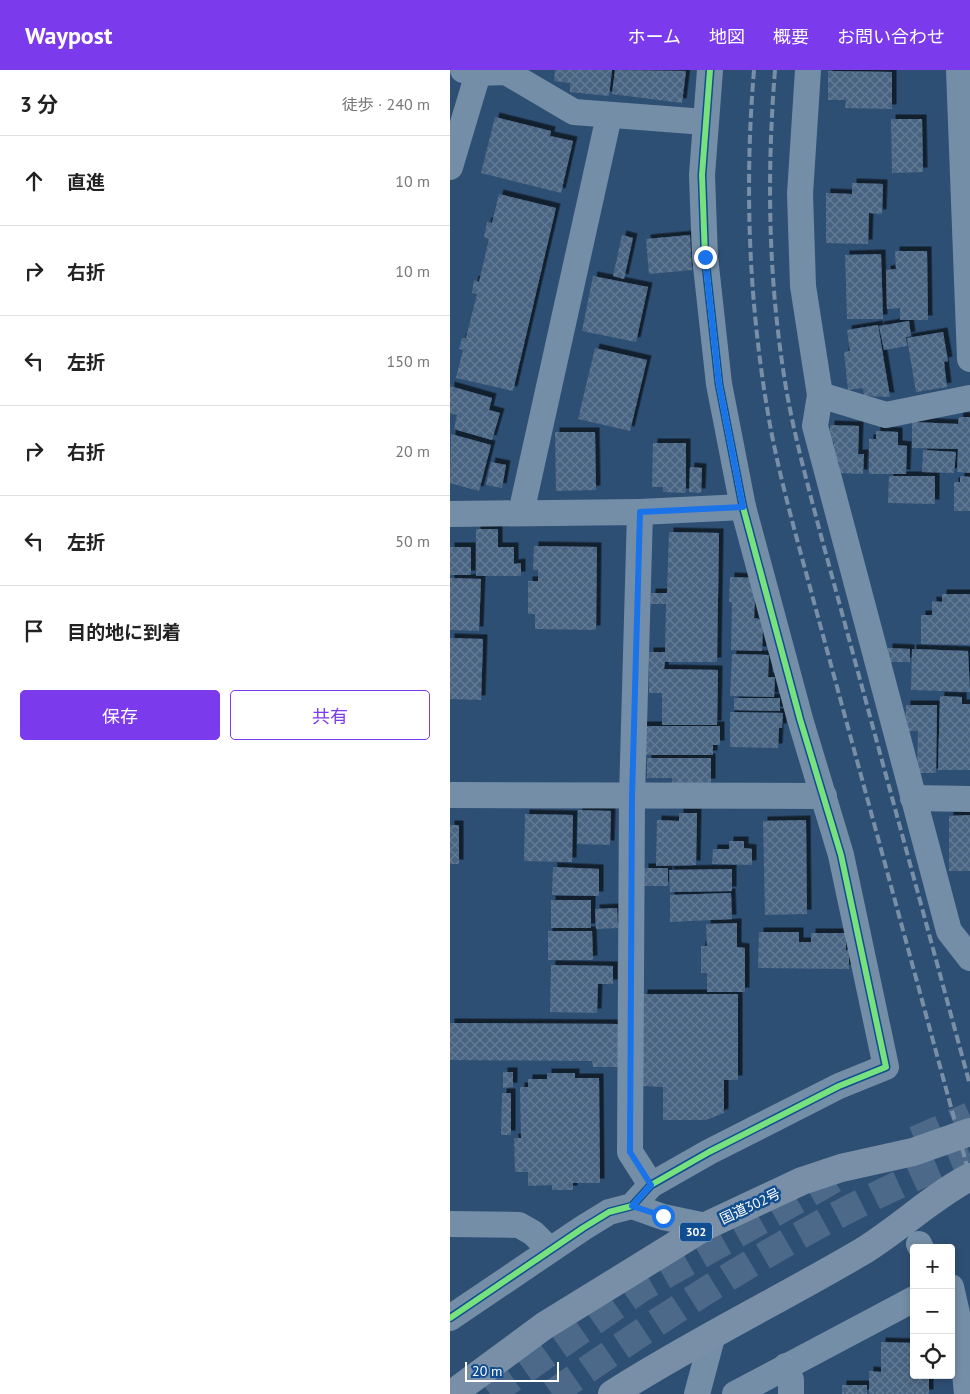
<!DOCTYPE html>
<html lang="ja">
<meta charset="utf-8">
<style>
:root{--surface:#fff;--page:#f6f6f6;--text:#222;--muted:#767676;--line:#e0e0e0;--accent:#7c3aed}
body{margin:0;font-family:"PT Sans","Noto Sans JP",sans-serif;background:var(--page);color:var(--text)}
.controls{position:absolute;right:15px;bottom:15px;display:grid;overflow:hidden;border-radius:5px;box-shadow:0 2px 8px #0003}
.controls button{width:45px;height:45px;display:grid;place-items:center;padding:0;border:0;border-bottom:1px solid var(--line);background:var(--surface);color:var(--text);font:25px sans-serif}
.scale{position:absolute;left:15px;bottom:12px;width:94px;box-sizing:border-box;padding-left:5px;border:2px solid #fff;border-top:0;font-size:14px;line-height:18px;white-space:nowrap;color:#fff;-webkit-text-stroke:4px #114d91;paint-order:stroke}
.stop{position:absolute;width:15px;height:15px;margin:-11px;border:4px solid #1a73e8;border-radius:50%;background:#fff}
.stop.end{background:#1a73e8;border-color:#fff;box-shadow:0 1px 5px #0008}
.list{margin:0;padding:0;list-style:none}
h2{display:flex;justify-content:space-between;align-items:center;height:65px;margin:0;padding:0 20px;font-size:21px}
h2 small{font-size:16px;font-weight:400;color:var(--muted)}
.list li{display:grid;grid-template-columns:32px 1fr auto;gap:15px;align-items:center;box-sizing:border-box;height:90px;padding:0 20px;border-top:1px solid var(--line)}
.list b{display:block;font-size:19px;white-space:nowrap}
.list em{font-size:16px;font-style:normal;color:var(--muted)}
.actions{display:flex;gap:10px;padding:15px 20px}
.actions a{flex:1;padding:11px 0;border:1px solid var(--accent);border-radius:5px;text-align:center;font-size:18px;color:var(--accent)}
.actions .main{background:var(--accent);color:#fff}
.icon{flex:none;width:28px;height:28px;fill:none;stroke:currentColor;stroke-width:2;stroke-linecap:round;stroke-linejoin:round}
.map{position:relative;flex:none;width:520px;height:1324px;overflow:hidden}
header{display:flex;align-items:center;gap:30px;box-sizing:border-box;height:70px;padding:0 25px;background:var(--accent);color:#fff}
header strong{font-size:24px}
nav{display:flex;gap:28px;margin-inline-start:auto;font-size:18px}
main{display:flex}
aside{flex:1;background:var(--surface)}
.map>svg:first-child{display:block}
.building{fill:url(#building-cross-hatch);filter:url(#shadow)}
.lines{fill:none;stroke-linecap:round;stroke-linejoin:round}
.highway-tunnel{stroke:#4d6989;stroke-width:28;stroke-dasharray:28 14;stroke-linecap:butt}
.street{stroke:#758ea7;stroke-width:26}
.highway{stroke:#798fa7;stroke-width:28}
.rail{stroke:#798fa7;stroke-width:4;stroke-dasharray:9 4;stroke-linecap:butt}
.cycleway-casing{stroke:#114d91;stroke-width:9}
.cycleway{stroke:#77e17e;stroke-width:6}
.route{stroke:#1a73e8;stroke-width:6}
.labels{text-anchor:middle;stroke-width:5;stroke-linejoin:round;paint-order:stroke}
.shield{fill:#114d91;stroke:#b8cade;stroke-width:1}
.shield-label{font-size:12px;font-weight:bold;fill:#fff}
.street-label{font-size:14px;fill:#fff;stroke:#114d91}
</style>
<header>
<strong>Waypost</strong>
<nav><a>ホーム</a><a>地図</a><a>概要</a><a>お問い合わせ</a></nav>
</header>
<main>
<aside>
<h2>3 分<small>徒歩 · 240 m</small></h2>
<ul class="list">
<li><svg class="icon" aria-label="ahead" viewBox="0 0 24 24"><path d="M12 20V5M6 11l6-6 6 6"/></svg><div><b>直進</b></div><em>10 m</em></li>
<li><svg class="icon" aria-label="right" viewBox="0 0 24 24"><path d="M7 20v-9h11M14 6l5 5-5 5"/></svg><div><b>右折</b></div><em>10 m</em></li>
<li><svg class="icon" aria-label="left" viewBox="0 0 24 24"><path d="M17 20v-9H6M10 6l-5 5 5 5"/></svg><div><b>左折</b></div><em>150 m</em></li>
<li><svg class="icon" aria-label="right" viewBox="0 0 24 24"><path d="M7 20v-9h11M14 6l5 5-5 5"/></svg><div><b>右折</b></div><em>20 m</em></li>
<li><svg class="icon" aria-label="left" viewBox="0 0 24 24"><path d="M17 20v-9H6M10 6l-5 5 5 5"/></svg><div><b>左折</b></div><em>50 m</em></li>
<li><svg class="icon" aria-label="arrive" viewBox="0 0 24 24"><path d="M6 21V4h12l-3 4 3 4H6"/></svg><div><b>目的地に到着</b></div></li>
</ul>
<div class="actions"><a class="main">保存</a><a>共有</a></div>
</aside>
<div class="map">
<svg width="520" height="1324" viewBox="0 0 520 1324">
<defs>
<pattern id="building-cross-hatch" width="8" height="8" patternUnits="userSpaceOnUse" patternTransform="scale(1.25)"><rect width="8" height="8" fill="#496482"/><path d="M0 0l8 8M0 8l8-8" fill="none" stroke="#647b95"/></pattern>
<filter id="shadow"><feDropShadow dx="4.5" dy="-4.5" stdDeviation="0" flood-color="#0009"/></filter>
</defs>
<rect width="100%" height="100%" fill="#2e4f74"/>
<g class="building">
<path d="M105,0H162L159,26L120,22V13L104,11Z"/>
<path d="M165,0L236,1L232,33L162,24Z"/>
<path d="M378,1L442,2V39L395,38L396,30H378Z"/>
<path d="M45,47L101,61L100,66L123,71L111,123L31,103Z"/>
<path d="M441,49H472L473,102L442,103Z"/>
<path d="M402,113L433,114L432,144L419,143L418,174L376,173V123L402,124Z"/>
<path d="M49,124L106,138L63,321L6,308L13,280L9,279L12,268H16L27,224L22,223L24,210L29,212L39,169L34,167L37,152L42,153Z"/>
<path d="M172,165L183,168L174,209L163,206Z"/>
<path d="M240,165L242,200L199,204L196,169Z"/>
<path d="M445,181H477L478,250H450V238L437,239L436,200L446,199Z"/>
<path d="M431,184L433,249H397L395,185Z"/>
<path d="M143,206L198,217L186,272L132,261Z"/>
<path d="M459,251L461,266L456,267L457,276L434,280L429,256Z"/>
<path d="M428,255L440,327L414,326L413,318L398,320L394,282L400,281L397,260Z"/>
<path d="M493,262L498,291L494,292L497,317L466,322L457,268Z"/>
<path d="M145,278L197,290L180,361L128,349Z"/>
<path d="M0,316L42,328L39,340L50,343L42,370L4,359L7,345L0,343Z"/>
<path d="M509,347H520V403L507,402L508,379L462,378V352L508,354Z"/>
<path d="M380,355L409,356L408,384H414L413,404L389,403V392H383L384,372H380Z"/>
<path d="M426,361L448,362V375L457,376L456,404H419V369H426Z"/>
<path d="M105,362H145L146,420L106,421Z"/>
<path d="M1,364L41,375L29,421L0,413Z"/>
<path d="M203,373H236V423L213,422V417H202Z"/>
<path d="M473,380L506,382L504,403L472,402Z"/>
<path d="M41,392L56,395L52,418L36,415Z"/>
<path d="M240,397L252,398L251,423L239,422Z"/>
<path d="M439,406H485V434L438,433Z"/>
<path d="M510,406L520,407V441H504V412H510Z"/>
<path d="M26,459H48V477H64V494L71,493V506H26Z"/>
<path d="M219,462L269,463L267,592H215L214,599L268,600L267,655H212V623H199V582H215L216,534H200L201,523H217Z"/>
<path d="M84,476L147,477L146,560L85,559V544H78V511H88V500H83Z"/>
<rect x="0" y="477" width="21" height="28"/>
<path d="M280,507L306,508L304,548L309,549L313,554L312,581L281,580L282,532H279Z"/>
<path d="M0,508L31,509L29,561L0,560Z"/>
<path d="M492,524H520V575L471,574V545H482V531L492,532Z"/>
<path d="M0,568L33,569L31,630L0,629Z"/>
<path d="M438,578L460,579V592H438Z"/>
<path d="M462,579L518,581L520,622L461,620Z"/>
<path d="M282,584L319,585L318,607H325L324,627L280,626Z"/>
<path d="M490,626L512,627V634H520V700H488Z"/>
<path d="M284,628H330V641L284,640Z"/>
<path d="M456,635H487L486,703H467L468,661H455Z"/>
<path d="M280,642L333,643L332,658H329L328,678L280,677Z"/>
<path d="M192,656H270V675H263V685H192Z"/>
<path d="M197,688H261V713L222,714V708H197Z"/>
<path d="M128,740L161,741L160,775L127,774Z"/>
<path d="M229,743H247L246,795L206,796L207,750L229,751Z"/>
<path d="M75,744L123,745L122,792L74,791Z"/>
<path d="M520,745V801H499V746Z"/>
<path d="M356,750L357,844L315,845L313,751Z"/>
<rect x="0" y="755" width="9" height="39"/>
<path d="M279,771H294V778L302,779V795L262,794L263,779H279Z"/>
<path d="M103,797L149,799V826L102,825Z"/>
<rect x="194" y="798" width="24" height="18"/>
<path d="M282,799V821L220,822L219,800Z"/>
<path d="M281,823L282,849L220,852V825Z"/>
<rect x="101" y="830" width="40" height="28"/>
<path d="M167,838L168,858L146,859L145,839Z"/>
<path d="M287,853V877L295,878V922H257V903H251V876H257L256,854Z"/>
<path d="M98,861H142L143,890H98Z"/>
<path d="M309,862H349V872H361V863H396V880H399V899L308,898Z"/>
<path d="M101,895L163,896V914H148L147,943L100,942Z"/>
<path d="M193,924H288V1010H274V1043L256,1050H213V1017L193,1016Z"/>
<path d="M0,953L168,954V997H143L142,991L0,990Z"/>
<path d="M53,1002H63V1017L53,1018Z"/>
<path d="M97,1003H125V1008H149L150,1113H123V1120H102V1115L78,1116V1102H65L64,1068H71L70,1017H78V1009H97Z"/>
<path d="M52,1023H61V1065H51Z"/>
<path d="M431,1272L464,1273V1305H479V1324H419V1301L431,1302Z"/>
<rect x="392" y="1315" width="25" height="9"/>
</g>
<g class="lines">
<g class="highway-tunnel">
<path d="M465,1070L520,1046"/>
<path d="M40,1324L190,1219L386,1108"/>
<path d="M102,1324C233,1232 370,1143 520,1084"/>
</g>
<g class="street">
<path d="M13,0L28,3L56,2L124,42L255,52"/>
<path d="M358,0L350,124L353,216L370,325L365,356L499,861L520,888"/>
<path d="M509,0L520,289"/>
<path d="M0,97L29,0"/>
<path d="M370,325L436,345L520,328"/>
<path d="M190,442L293,437"/>
<path d="M71,443L159,46"/>
<path d="M0,444L190,442L182,727L180,1082L201,1115"/>
<path d="M0,725L374,726"/>
<path d="M463,728L520,729"/>
<path d="M182,1136L213,1147L256,1156"/>
<path d="M0,1154L69,1155L83,1163L99,1179"/>
<path d="M469,1174L471,1178"/>
<path d="M501,1217L511,1261L517,1324"/>
<path d="M0,1248L133,1158L159,1142L182,1136L201,1115L259,1082L389,1016L436,997L391,785L350,649L293,437L269,314L255,187L252,105L260,0"/>
<path d="M336,1296L341,1310V1324"/>
<path d="M247,1324L263,1264"/>
<path d="M285,1324L464,1229"/>
</g>
<g class="highway">
<path d="M2,1324L94,1256L256,1156L352,1111L391,1098L463,1082L520,1062"/>
<path d="M162,1324C243,1272 330,1230 413,1181C450,1158 482,1127 520,1107"/>
</g>
<g class="rail">
<path d="M304,0C294,119 299,238 320,355C329,403 342,451 355,499L520,1107"/>
<path d="M325,0C317,100 318,199 333,299C341,354 356,408 370,462L520,1015"/>
</g>
<defs>
<path id="cycleway" d="M0,1248L133,1158L159,1142L182,1136L201,1115L259,1082L389,1016L436,997L391,785L350,649L293,437L269,314L255,187L252,105L260,0"/>
</defs>
<use href="#cycleway" class="cycleway-casing"/>
<use href="#cycleway" class="cycleway"/>
</g>
<g class="lines">
<path class="route" d="M213,1146L182,1136L201,1115L180,1082L182,727L190,442L293,437L269,314L255,187"/>
</g>
<g class="labels">
<rect class="shield" x="230" y="1152.5" width="32" height="19" rx="4"/>
<g class="shield-label">
<text x="246" y="1166">302</text>
</g>
<g class="street-label">
<text transform="translate(300 1136) rotate(-25)" y="5">国道302号</text>
</g>
</g>
</svg>
<div class="controls">
<button>+</button>
<button>−</button>
<button><svg class="icon" aria-label="locate" viewBox="0 0 24 24"><circle cx="12" cy="12" r="6"/><path d="M12 2v4M12 18v4M2 12h4M18 12h4"/></svg></button>
</div>
<div class="scale">20 m</div>
<div class="stop" style="left:213px;top:1146px"></div>
<div class="stop end" style="left:255px;top:187px"></div>
</div>
</main>
